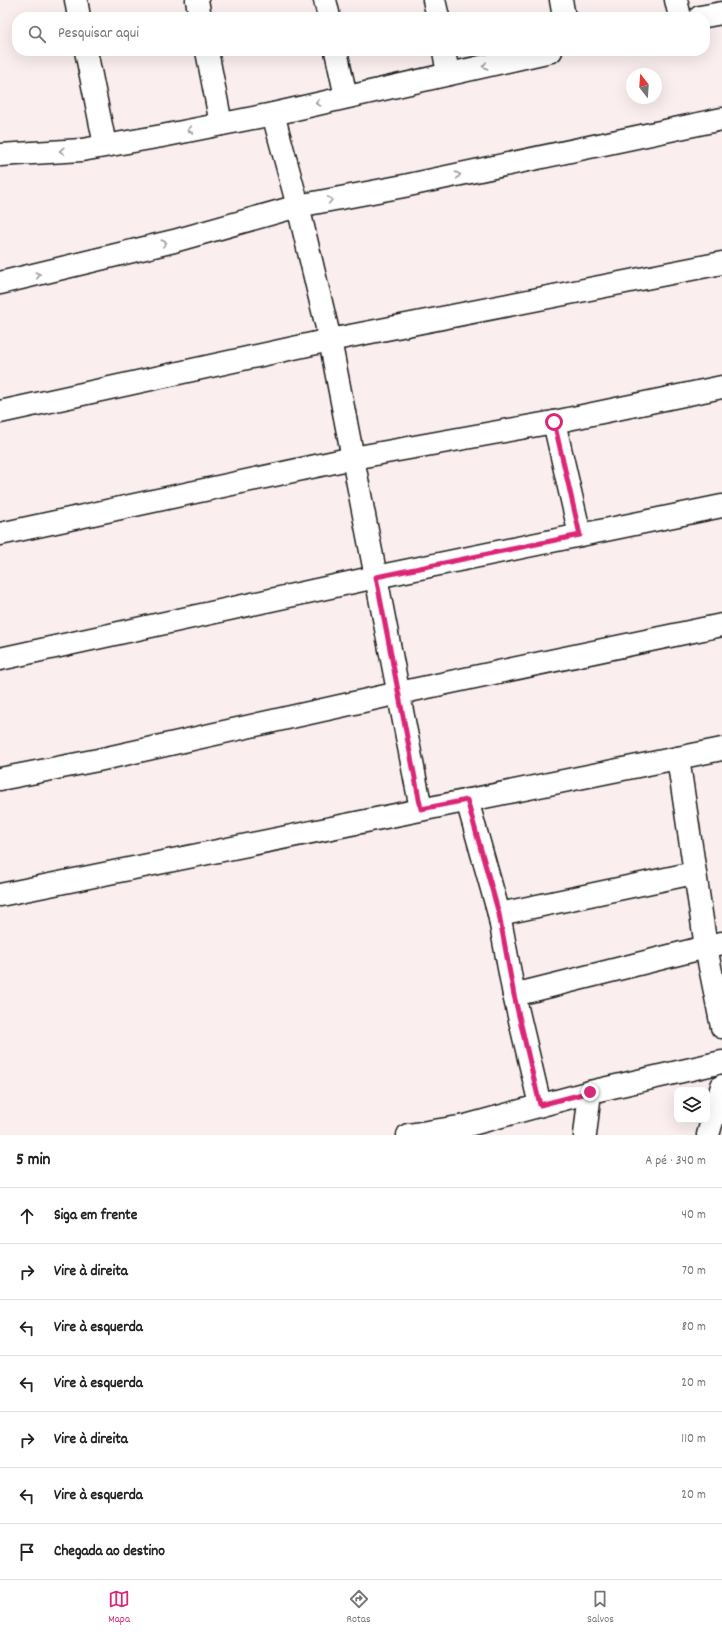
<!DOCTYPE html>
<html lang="pt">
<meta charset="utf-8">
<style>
:root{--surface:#fff;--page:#f6f6f6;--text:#222;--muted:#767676;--line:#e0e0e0;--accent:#db2777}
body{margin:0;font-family:Dekko,sans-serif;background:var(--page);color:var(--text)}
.controls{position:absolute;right:12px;bottom:12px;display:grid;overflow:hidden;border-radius:8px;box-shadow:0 4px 16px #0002}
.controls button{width:36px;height:36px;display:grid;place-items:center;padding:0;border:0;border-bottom:1px solid var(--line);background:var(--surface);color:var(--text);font:20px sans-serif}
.compass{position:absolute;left:626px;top:68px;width:36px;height:36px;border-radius:50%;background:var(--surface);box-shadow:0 4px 16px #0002;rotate:343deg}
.stop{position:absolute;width:12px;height:12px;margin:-9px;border:3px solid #db2777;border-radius:50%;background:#fff}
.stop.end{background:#db2777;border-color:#fff;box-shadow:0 1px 4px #0008}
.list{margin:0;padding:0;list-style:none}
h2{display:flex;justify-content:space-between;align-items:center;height:52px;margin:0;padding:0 16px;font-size:17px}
h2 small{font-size:13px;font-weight:400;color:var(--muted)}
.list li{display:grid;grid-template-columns:26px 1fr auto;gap:12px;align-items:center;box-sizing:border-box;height:56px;padding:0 16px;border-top:1px solid var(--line)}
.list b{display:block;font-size:15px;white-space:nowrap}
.list em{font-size:13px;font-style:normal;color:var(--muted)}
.icon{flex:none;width:22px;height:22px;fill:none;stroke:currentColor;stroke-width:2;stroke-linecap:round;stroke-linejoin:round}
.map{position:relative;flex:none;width:722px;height:1135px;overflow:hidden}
.search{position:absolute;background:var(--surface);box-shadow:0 4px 16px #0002;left:12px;right:12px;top:12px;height:44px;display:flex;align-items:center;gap:10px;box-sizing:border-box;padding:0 14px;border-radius:16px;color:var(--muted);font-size:15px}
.sheet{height:444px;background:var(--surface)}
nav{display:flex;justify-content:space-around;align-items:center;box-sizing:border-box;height:56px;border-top:1px solid var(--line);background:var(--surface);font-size:11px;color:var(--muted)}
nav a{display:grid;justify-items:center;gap:2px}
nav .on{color:var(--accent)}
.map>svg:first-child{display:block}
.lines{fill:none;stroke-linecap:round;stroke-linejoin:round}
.minor-casing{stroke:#1c1c1c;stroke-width:25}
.minor{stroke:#fff;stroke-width:22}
.oneway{stroke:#999}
.route{stroke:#db2777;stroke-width:5}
</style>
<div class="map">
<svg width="722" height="1135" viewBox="0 0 722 1135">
<rect width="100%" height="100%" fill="#faefee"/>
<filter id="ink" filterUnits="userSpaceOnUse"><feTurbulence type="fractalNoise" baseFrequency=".025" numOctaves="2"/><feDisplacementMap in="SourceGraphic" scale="8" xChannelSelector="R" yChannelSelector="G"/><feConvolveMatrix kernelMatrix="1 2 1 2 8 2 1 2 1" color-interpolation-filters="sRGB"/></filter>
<g filter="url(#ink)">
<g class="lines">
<defs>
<g id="minor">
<path d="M76,0L79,17"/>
<path d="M197,0L200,17"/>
<path d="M325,0L329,17"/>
<path d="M434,0L438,17"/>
<path d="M561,0L564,17"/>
<path d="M676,0L680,17"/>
<path d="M700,17L722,13"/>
<path d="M86,51L105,145"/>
<path d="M207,51L221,124"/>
<path d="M336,51L346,97"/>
<path d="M444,51L448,74"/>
<path d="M273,114L298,206L330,340L421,809"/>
<path d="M0,155L82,150L162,136L273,114L551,51"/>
<path d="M0,283L174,241L298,206L404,186L722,119"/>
<path d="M0,412L330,340L722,263"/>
<path d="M554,422L580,535"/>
<path d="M0,534L353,458L554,422L722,387"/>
<path d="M0,659L376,577L722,506"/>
<path d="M678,758L706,947L722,1027"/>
<path d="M0,779L98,760L399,693L722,625"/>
<path d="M467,800L499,914L514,995L540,1105"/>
<path d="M0,895L722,749"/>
<path d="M499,914L694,873"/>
<path d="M514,995L722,943"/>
<path d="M408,1135L465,1126L590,1092L722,1062"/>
<path d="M585,1135L590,1092"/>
<path d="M708,1135L722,1086"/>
</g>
</defs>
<use href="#minor" class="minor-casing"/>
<use href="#minor" class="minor"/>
</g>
<defs><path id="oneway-chevron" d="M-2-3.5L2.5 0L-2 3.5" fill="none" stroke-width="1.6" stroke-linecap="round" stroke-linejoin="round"/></defs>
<g class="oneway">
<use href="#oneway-chevron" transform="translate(485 66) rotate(167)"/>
<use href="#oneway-chevron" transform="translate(318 103) rotate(167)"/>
<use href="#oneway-chevron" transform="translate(190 130) rotate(169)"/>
<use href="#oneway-chevron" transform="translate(62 151) rotate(176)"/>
<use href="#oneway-chevron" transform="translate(458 175) rotate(-12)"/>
<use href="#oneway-chevron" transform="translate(330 200) rotate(-10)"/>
<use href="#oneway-chevron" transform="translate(164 243) rotate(-14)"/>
<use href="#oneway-chevron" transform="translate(38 275) rotate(-13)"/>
</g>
</g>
<g class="lines" filter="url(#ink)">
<path class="route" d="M554,422L580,535L376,577L421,809L467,800L499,914L514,995L540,1105L590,1092"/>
</g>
</svg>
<div class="controls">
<button><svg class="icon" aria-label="layers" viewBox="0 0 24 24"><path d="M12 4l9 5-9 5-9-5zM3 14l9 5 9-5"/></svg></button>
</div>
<svg class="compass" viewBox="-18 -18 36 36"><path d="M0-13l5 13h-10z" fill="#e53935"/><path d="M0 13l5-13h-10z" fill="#767676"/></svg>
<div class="stop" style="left:554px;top:422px"></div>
<div class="stop end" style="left:590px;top:1092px"></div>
<div class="search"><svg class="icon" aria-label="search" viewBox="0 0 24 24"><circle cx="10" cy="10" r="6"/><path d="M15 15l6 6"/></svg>Pesquisar aqui</div>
</div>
<section class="sheet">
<h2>5 min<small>A pé · 340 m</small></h2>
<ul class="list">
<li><svg class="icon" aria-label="ahead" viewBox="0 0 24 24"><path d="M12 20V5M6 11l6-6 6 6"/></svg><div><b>Siga em frente</b></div><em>40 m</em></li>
<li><svg class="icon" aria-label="right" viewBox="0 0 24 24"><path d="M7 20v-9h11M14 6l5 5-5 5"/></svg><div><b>Vire à direita</b></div><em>70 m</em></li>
<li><svg class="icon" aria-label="left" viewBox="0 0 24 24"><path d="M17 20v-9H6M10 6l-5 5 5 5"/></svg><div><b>Vire à esquerda</b></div><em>80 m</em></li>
<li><svg class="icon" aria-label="left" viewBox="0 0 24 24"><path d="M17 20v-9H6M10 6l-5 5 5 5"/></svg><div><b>Vire à esquerda</b></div><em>20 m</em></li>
<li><svg class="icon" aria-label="right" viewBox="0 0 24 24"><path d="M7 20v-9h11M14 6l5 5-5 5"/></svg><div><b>Vire à direita</b></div><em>110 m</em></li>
<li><svg class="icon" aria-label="left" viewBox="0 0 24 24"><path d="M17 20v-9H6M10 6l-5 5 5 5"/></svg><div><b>Vire à esquerda</b></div><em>20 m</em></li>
<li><svg class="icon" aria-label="arrive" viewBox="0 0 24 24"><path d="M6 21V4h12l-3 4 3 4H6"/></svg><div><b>Chegada ao destino</b></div></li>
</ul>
</section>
<nav>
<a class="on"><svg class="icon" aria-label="map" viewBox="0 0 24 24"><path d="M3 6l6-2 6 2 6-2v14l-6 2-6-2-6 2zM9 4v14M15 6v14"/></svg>Mapa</a>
<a><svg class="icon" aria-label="directions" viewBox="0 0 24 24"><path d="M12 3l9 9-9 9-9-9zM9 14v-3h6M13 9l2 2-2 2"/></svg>Rotas</a>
<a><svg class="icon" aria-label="saved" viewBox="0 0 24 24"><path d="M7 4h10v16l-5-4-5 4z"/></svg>Salvos</a>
</nav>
